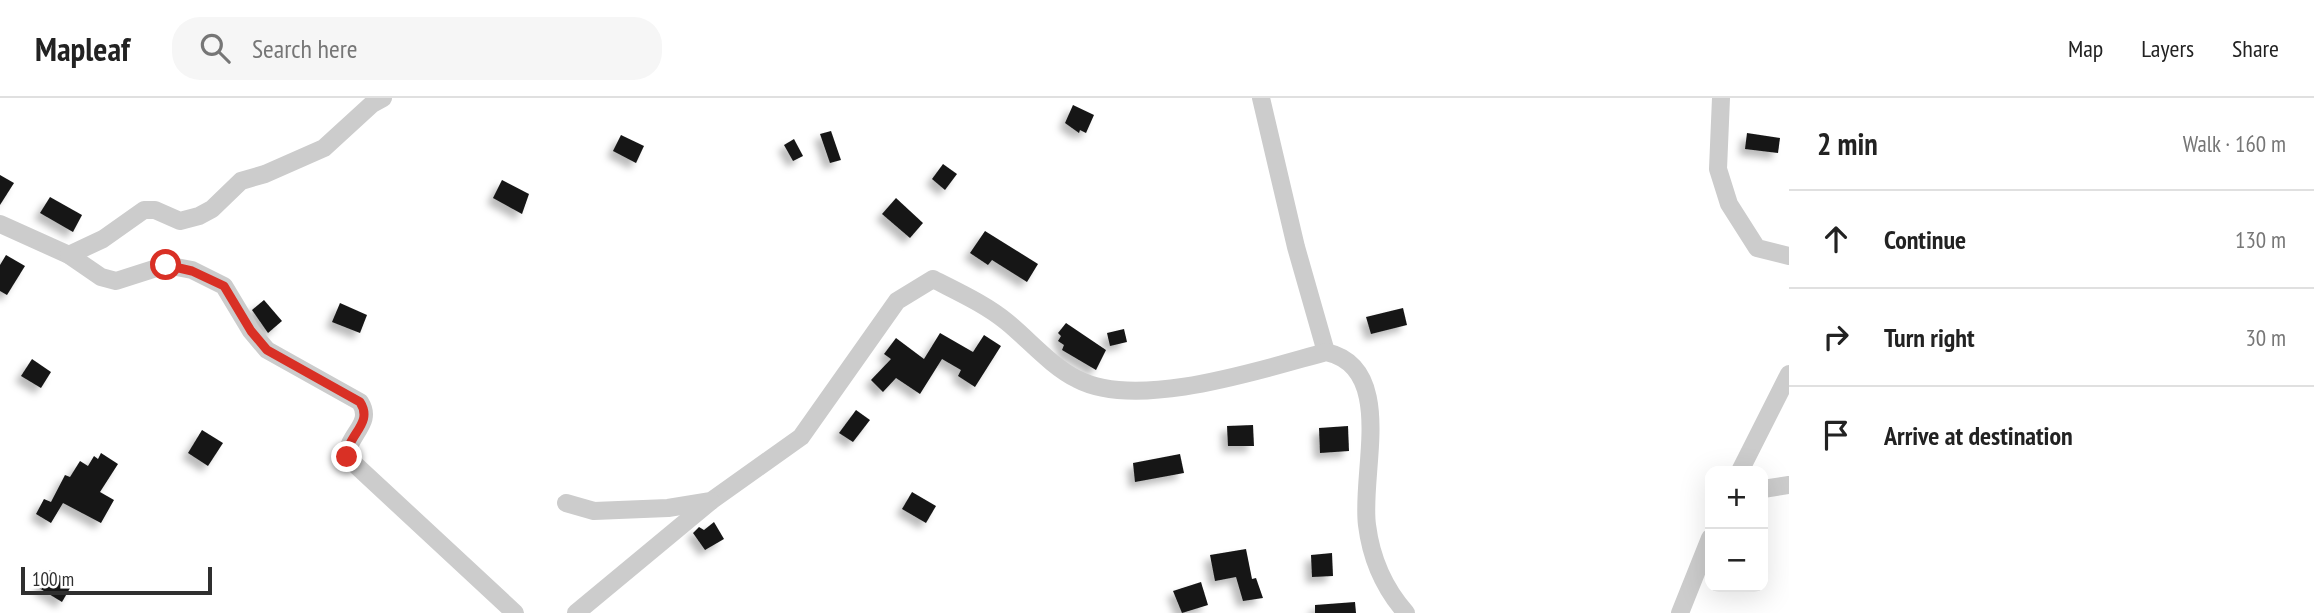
<!DOCTYPE html>
<meta charset="utf-8">
<style>
:root{--surface:#fff;--page:#f6f6f6;--text:#222;--muted:#767676;--line:#e0e0e0}
body{margin:0;font-family:"PT Sans Narrow",sans-serif;background:var(--page);color:var(--text)}
.controls{position:absolute;right:21px;bottom:21px;display:grid;overflow:hidden;border-radius:14px;box-shadow:0 7px 28px #0002}
.controls button{width:63px;height:63px;display:grid;place-items:center;padding:0;border:0;border-bottom:2px solid var(--line);background:var(--surface);color:var(--text);font:35px sans-serif}
.scale{position:absolute;left:21px;bottom:18px;width:191px;box-sizing:border-box;padding-left:7px;border:4px solid #2f2f2f;border-top:0;font-size:19px;line-height:24px;white-space:nowrap;color:#2f2f2f;-webkit-text-stroke:5px #fff;paint-order:stroke}
.stop{position:absolute;width:21px;height:21px;margin:-16px;border:5px solid #d93025;border-radius:50%;background:#fff}
.stop.end{background:#d93025;border-color:#fff;box-shadow:0 2px 7px #0008}
.list{margin:0;padding:0;list-style:none}
h2{display:flex;justify-content:space-between;align-items:center;height:91px;margin:0;padding:0 28px;font-size:30px}
h2 small{font-size:23px;font-weight:400;color:var(--muted)}
.list li{display:grid;grid-template-columns:46px 1fr auto;gap:21px;align-items:center;box-sizing:border-box;height:98px;padding:0 28px;border-top:2px solid var(--line)}
.list b{display:block;font-size:26px;white-space:nowrap}
.list em{font-size:23px;font-style:normal;color:var(--muted)}
.icon{flex:none;width:38px;height:38px;fill:none;stroke:currentColor;stroke-width:2;stroke-linecap:round;stroke-linejoin:round}
.map{position:relative;flex:none;width:1789px;height:515px;overflow:hidden}
header{display:flex;align-items:center;gap:42px;box-sizing:border-box;height:98px;padding:0 35px;background:var(--surface);border-bottom:2px solid var(--line)}
header strong{font-size:33px}
nav{display:flex;gap:38px;margin-inline-start:auto;font-size:24px}
.search{width:490px;height:63px;background:var(--page);display:flex;align-items:center;gap:18px;box-sizing:border-box;padding:0 24px;border-radius:28px;color:var(--muted);font-size:26px}
main{display:flex}
aside{flex:1;background:var(--surface)}
.map>svg:first-child{display:block}
.building{fill:#161616;filter:url(#shadow)}
.lines{fill:none;stroke-linecap:round;stroke-linejoin:round}
.minor{stroke:#ccc;stroke-width:18}
.route{stroke:#d93025;stroke-width:9}
</style>
<header>
<strong>Mapleaf</strong>
<div class="search"><svg class="icon" aria-label="search" viewBox="0 0 24 24"><circle cx="10" cy="10" r="6"/><path d="M15 15l6 6"/></svg>Search here</div>
<nav><a>Map</a><a>Layers</a><a>Share</a></nav>
</header>
<main>
<div class="map">
<svg width="1789" height="515" viewBox="0 0 1789 515">
<defs>
<filter id="shadow"><feDropShadow dx="-6" dy="6" stdDeviation="3.5" flood-color="#0004"/></filter>
</defs>
<rect width="100%" height="100%" fill="#fff"/>
<g class="building">
<path d="M1073,7L1094,17L1086,35L1080,32L1079,35L1065,25Z"/>
<path d="M831,33L841,62L830,65L820,36Z"/>
<path d="M1747,35L1780,40L1778,55L1745,51Z"/>
<path d="M621,37L644,48L636,65L613,53Z"/>
<path d="M794,41L803,58L793,63L784,47Z"/>
<path d="M943,66L957,76L945,92L932,81Z"/>
<path d="M0,77L14,85L0,107Z"/>
<path d="M502,82L529,96L522,116L493,100Z"/>
<path d="M50,99L82,117L73,134L40,115Z"/>
<path d="M896,100L923,125L910,140L882,116Z"/>
<path d="M985,133L1038,166L1027,184L992,162L988,167L970,155Z"/>
<path d="M6,157L25,168L7,197L0,193V167Z"/>
<path d="M264,202L282,223L268,235L252,212Z"/>
<path d="M340,205L367,217L360,235L332,224Z"/>
<path d="M1403,210L1407,227L1371,236L1366,219Z"/>
<path d="M1066,225L1106,252L1096,272L1062,252L1064,247L1058,243L1061,238L1058,235Z"/>
<path d="M1124,231L1127,244L1110,248L1107,235Z"/>
<path d="M940,235L973,254L984,237L1001,248L975,289L958,278L961,272L942,261L920,296L896,280L883,294L871,282L891,261L884,256L896,240L924,261Z"/>
<path d="M32,261L51,274L41,290L21,278Z"/>
<path d="M856,312L870,322L853,344L839,335Z"/>
<path d="M1253,327L1254,348H1228L1227,328Z"/>
<path d="M1348,328L1349,353L1320,355L1319,330Z"/>
<path d="M202,332L223,345L208,368L188,355Z"/>
<path d="M101,355L118,366L100,394L114,402L101,425L63,405L51,425L36,416L44,401L51,404L65,377L70,379L80,363L88,368L94,358L98,361Z"/>
<path d="M1180,356L1184,375L1135,384L1133,365Z"/>
<path d="M912,394L936,408L926,425L902,411Z"/>
<path d="M714,424L724,441L705,452L693,435L699,429L704,432Z"/>
<path d="M1246,451L1252,481L1256,480L1263,500L1243,503L1236,479L1215,483L1210,457Z"/>
<path d="M1332,455L1333,478L1312,479L1311,457Z"/>
<path d="M50,472L73,485L62,504L39,490Z"/>
<path d="M1201,484L1208,507L1182,515L1173,493Z"/>
<path d="M1355,504L1356,515H1315V507Z"/>
</g>
<g class="lines">
<g class="minor">
<path d="M1261,0L1296,149L1326,254"/>
<path d="M1721,0L1718,71L1729,106L1757,150L1789,158"/>
<path d="M0,126L69,157L101,179L116,183L166,167L192,172L224,188L251,233L267,252L360,304C374,326 347,336 347,359L515,515"/>
<path d="M69,157L103,141L144,112H155L180,123L199,118L212,111L241,83L265,76L324,50L372,6L383,0"/>
<path d="M1740,373L1789,276"/>
<path d="M1763,391L1789,387"/>
<path d="M566,405L594,413L668,410L711,403L801,339L897,203L933,181C958,194 985,206 1007,224C1029,242 1051,268 1077,281C1137,313 1263,271 1326,254C1397,270 1360,375 1367,427C1371,459 1384,490 1406,515"/>
<path d="M576,515L711,403"/>
<path d="M1680,515L1710,440"/>
</g>
</g>
<g class="lines">
<path class="route" d="M166,167L192,173L224,188L251,233L267,252L360,304C374,326 347,336 347,359"/>
</g>
</svg>
<div class="controls">
<button>+</button>
<button>−</button>
</div>
<div class="scale">100 m</div>
<div class="stop" style="left:166px;top:167px"></div>
<div class="stop end" style="left:347px;top:359px"></div>
</div>
<aside>
<h2>2 min<small>Walk · 160 m</small></h2>
<ul class="list">
<li><svg class="icon" aria-label="ahead" viewBox="0 0 24 24"><path d="M12 20V5M6 11l6-6 6 6"/></svg><div><b>Continue</b></div><em>130 m</em></li>
<li><svg class="icon" aria-label="right" viewBox="0 0 24 24"><path d="M7 20v-9h11M14 6l5 5-5 5"/></svg><div><b>Turn right</b></div><em>30 m</em></li>
<li><svg class="icon" aria-label="arrive" viewBox="0 0 24 24"><path d="M6 21V4h12l-3 4 3 4H6"/></svg><div><b>Arrive at destination</b></div></li>
</ul>
</aside>
</main>
